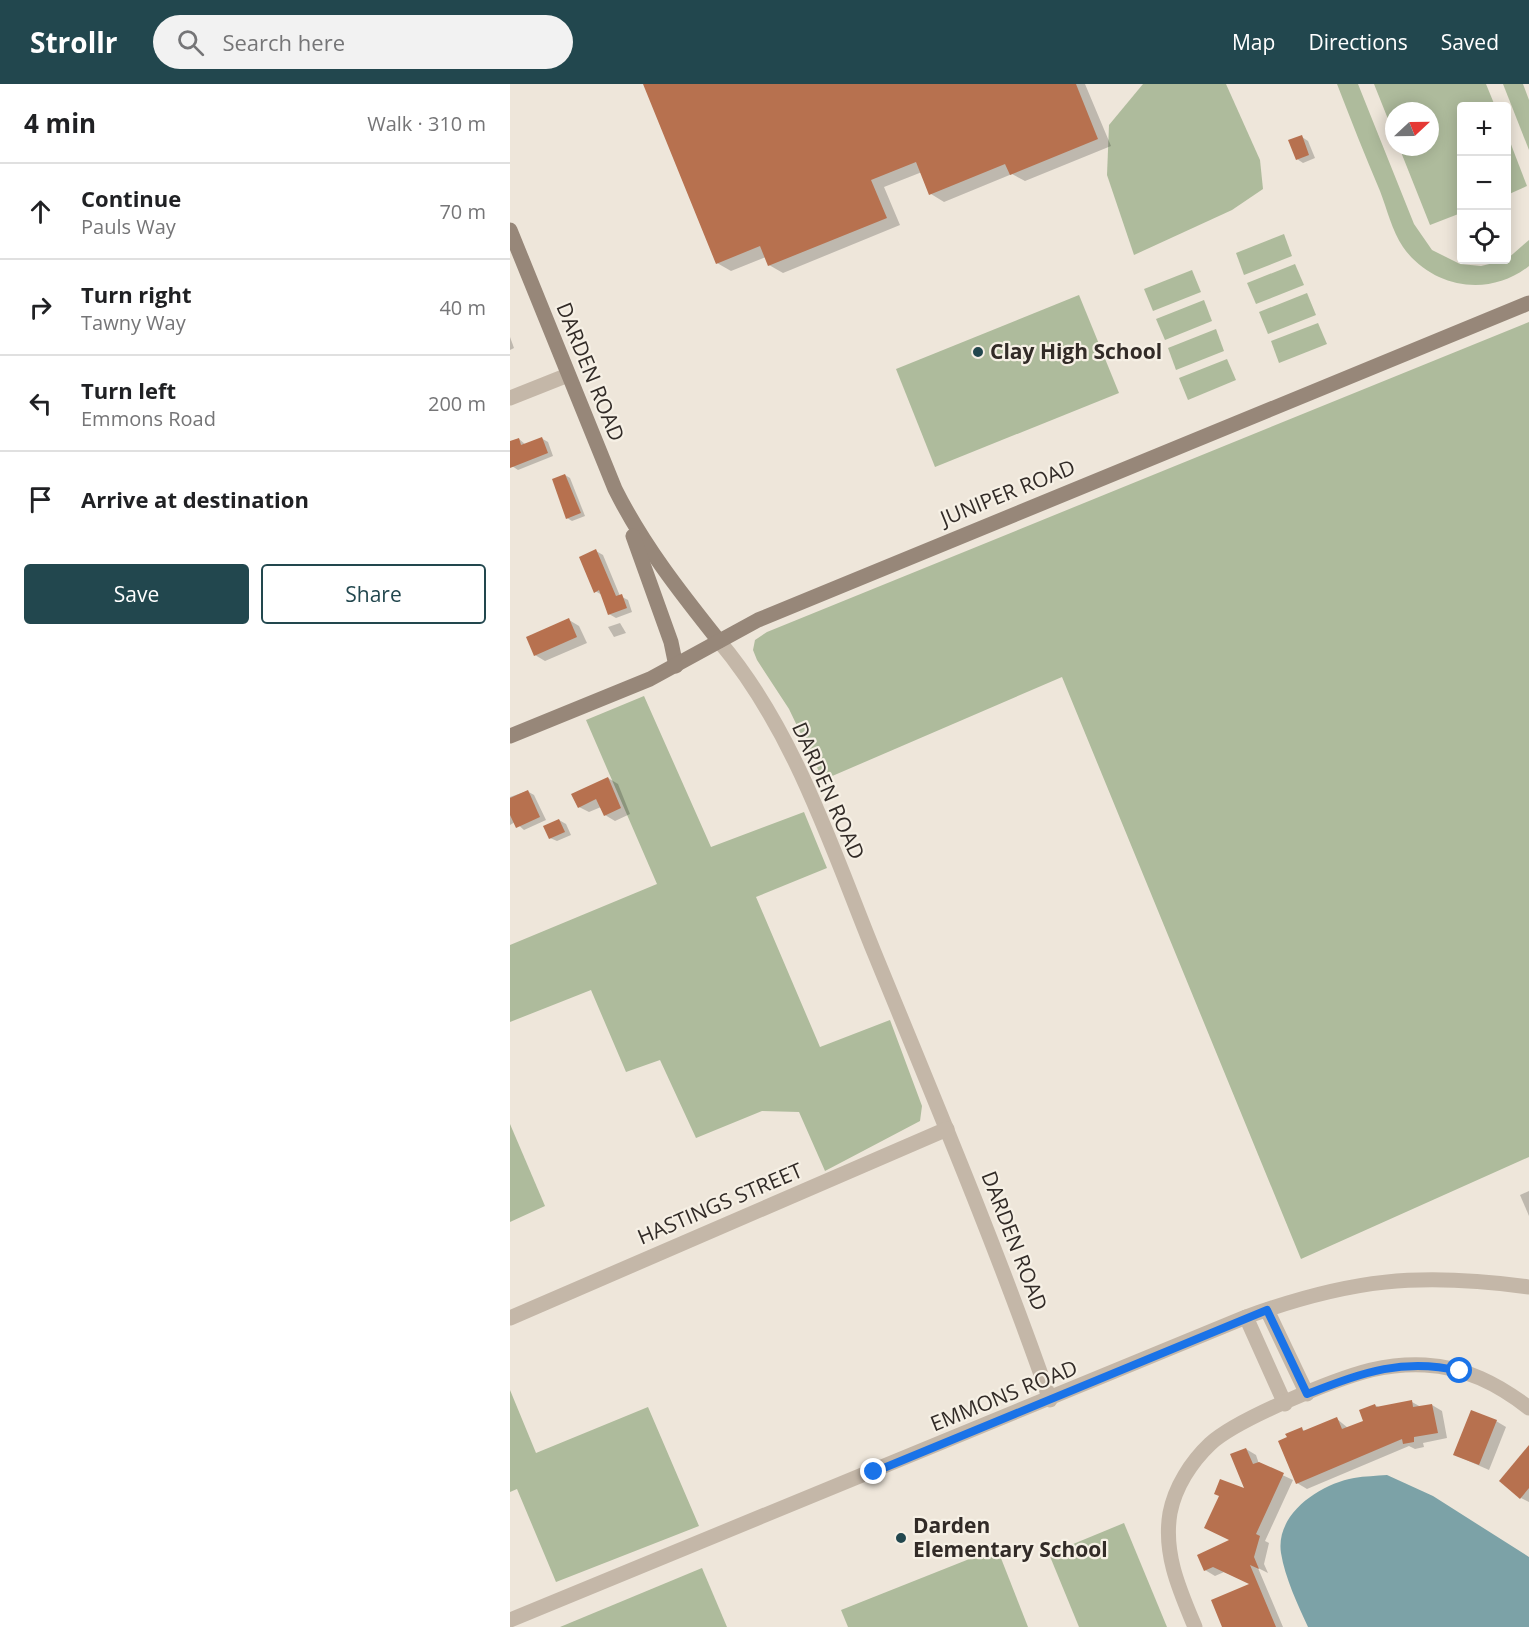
<!DOCTYPE html>
<meta charset="utf-8">
<style>
:root{--surface:#fff;--page:#f2f2f2;--text:#202124;--muted:#757577;--line:#e0e0e0;--accent:#22474e}
body{margin:0;font-family:"Open Sans",sans-serif;background:var(--page);color:var(--text)}
.controls{position:absolute;right:18px;top:18px;display:grid;overflow:hidden;border-radius:6px;box-shadow:0 3px 15px #0003}
.controls button{width:54px;height:54px;display:grid;place-items:center;padding:0;border:0;border-bottom:2px solid var(--line);background:var(--surface);color:var(--text);font:30px sans-serif}
.compass{position:absolute;left:875px;top:18px;width:54px;height:54px;border-radius:50%;background:var(--surface);box-shadow:0 3px 15px #0003;rotate:68deg}
.stop{position:absolute;width:18px;height:18px;margin:-14px;border:4px solid #1a73e8;border-radius:50%;background:#fff}
.stop.end{background:#1a73e8;border-color:#fff;box-shadow:0 2px 6px #0008}
.list{margin:0;padding:0;list-style:none}
h2{display:flex;justify-content:space-between;align-items:center;height:78px;margin:0;padding:0 24px;font-size:26px}
h2 small{font-size:20px;font-weight:400;color:var(--muted)}
.list li{display:grid;grid-template-columns:39px 1fr auto;gap:18px;align-items:center;box-sizing:border-box;height:96px;padding:0 24px;border-top:2px solid var(--line)}
.list b{display:block;font-size:22px;white-space:nowrap}
.list p{margin:0;font-size:20px;white-space:nowrap;color:var(--muted)}
.list em{font-size:20px;font-style:normal;color:var(--muted)}
.actions{display:flex;gap:12px;padding:18px 24px}
.actions a{flex:1;padding:14px 0;border:2px solid var(--accent);border-radius:6px;text-align:center;font-size:21px;color:var(--accent)}
.actions .main{background:var(--accent);color:#fff}
.icon{flex:none;width:33px;height:33px;fill:none;stroke:currentColor;stroke-width:2;stroke-linecap:round;stroke-linejoin:round}
.map{position:relative;flex:none;width:1019px;height:1543px;overflow:hidden}
header{display:flex;align-items:center;gap:36px;box-sizing:border-box;height:84px;padding:0 30px;background:var(--accent);color:#fff}
header strong{font-size:28px}
nav{display:flex;gap:33px;margin-inline-start:auto;font-size:21px}
.search{width:420px;height:54px;background:var(--page);display:flex;align-items:center;gap:15px;box-sizing:border-box;padding:0 21px;border-radius:33px;color:var(--muted);font-size:22px}
main{display:flex}
aside{flex:1;background:var(--surface)}
.map>svg:first-child{display:block}
.green{fill:#aebb9c}
.water{fill:#7ca2a7}
.shadow{fill:#0003}
.building{fill:#b7714f}
.lines{fill:none;stroke-linecap:round;stroke-linejoin:round}
.street{stroke:#c4b7a8;stroke-width:15}
.secondary{stroke:#978779;stroke-width:15}
.route{stroke:#1a73e8;stroke-width:8}
.poi-dot{fill:#22474e;stroke:#f6f0e5;stroke-width:2}
.labels{text-anchor:middle;stroke-width:4.5;stroke-linejoin:round;paint-order:stroke}
.poi-label{font-size:21px;font-weight:bold;fill:#322b27;stroke:#f6f0e5;text-anchor:start}
.street-label{font-size:21px;fill:#322b27;stroke:#f6f0e5}
</style>
<header>
<strong>Strollr</strong>
<div class="search"><svg class="icon" aria-label="search" viewBox="0 0 24 24"><circle cx="10" cy="10" r="6"/><path d="M15 15l6 6"/></svg>Search here</div>
<nav><a>Map</a><a>Directions</a><a>Saved</a></nav>
</header>
<main>
<aside>
<h2>4 min<small>Walk · 310 m</small></h2>
<ul class="list">
<li><svg class="icon" aria-label="ahead" viewBox="0 0 24 24"><path d="M12 20V5M6 11l6-6 6 6"/></svg><div><b>Continue</b><p>Pauls Way</p></div><em>70 m</em></li>
<li><svg class="icon" aria-label="right" viewBox="0 0 24 24"><path d="M7 20v-9h11M14 6l5 5-5 5"/></svg><div><b>Turn right</b><p>Tawny Way</p></div><em>40 m</em></li>
<li><svg class="icon" aria-label="left" viewBox="0 0 24 24"><path d="M17 20v-9H6M10 6l-5 5 5 5"/></svg><div><b>Turn left</b><p>Emmons Road</p></div><em>200 m</em></li>
<li><svg class="icon" aria-label="arrive" viewBox="0 0 24 24"><path d="M6 21V4h12l-3 4 3 4H6"/></svg><div><b>Arrive at destination</b></div></li>
</ul>
<div class="actions"><a class="main">Save</a><a>Share</a></div>
</aside>
<div class="map">
<svg width="1019" height="1543" viewBox="0 0 1019 1543">
<rect width="100%" height="100%" fill="#eee6da"/>
<g class="green">
<path d="M633,0H716L750,76L753,105L722,126L624,171L597,91L599,41Z"/>
<path d="M827,0H848L904,140L922,166L950,180L971,182L996,176L1019,156V182C979,214 922,204 893,163C882,147 877,125 870,107C855,72 841,36 827,0Z"/>
<path d="M864,0H976L985,22H952L951,129L920,141L889,63H920V27H884V50Z"/>
<path d="M993,0H1013L1019,16V66Z"/>
<path d="M997,50L1017,102L997,111H996Z"/>
<path d="M774,150L782,172L734,191L726,169Z"/>
<path d="M785,180L794,201L746,220L737,199Z"/>
<path d="M682,186L691,208L643,227L634,205Z"/>
<path d="M797,209L806,231L758,250L749,228Z"/>
<path d="M569,211L609,309L425,383L386,285Z"/>
<path d="M694,216L702,237L655,256L646,235Z"/>
<path d="M1019,238V1073L791,1175L552,593L313,696L279,625L247,576L243,566L245,556L257,548Z"/>
<path d="M808,239L817,260L769,279L761,257Z"/>
<path d="M706,245L714,267L666,286L658,264Z"/>
<path d="M717,275L726,296L678,316L669,294Z"/>
<path d="M134,612L201,763L294,728L317,784L246,813L310,963L380,936L412,1022L410,1037L315,1087L289,1028L252,1027L186,1054L150,976L116,988L81,906L0,938V861L147,800L76,636Z"/>
<path d="M0,1040L35,1122L0,1138Z"/>
<path d="M0,1306L26,1369L138,1323L189,1442L46,1498L7,1405L0,1408Z"/>
<path d="M614,1439L657,1543H569L539,1470Z"/>
<path d="M487,1464L518,1543H338L331,1526Z"/>
<path d="M192,1484L217,1543H50Z"/>
</g>
<path class="water" d="M877,1391L923,1412L1019,1473V1543H798C788,1521 775,1494 771,1469C765,1430 810,1400 844,1394C855,1392 866,1392 877,1391Z"/>
<g class="shadow">
<path d="M134,0H575L601,62L515,97L502,90L434,118L421,110L412,88L374,103L390,141L273,189L259,181L256,173L221,187L207,179Z"/>
<path d="M792,53L798,57L805,74L793,79L787,75Z"/>
<path d="M0,253L4,264L0,266Z"/>
<path d="M31,354L38,358L43,372L8,386L2,382L0,359L9,355L16,361Z"/>
<path d="M55,391L60,394L75,432L62,437L57,434Z"/>
<path d="M86,467L93,471L110,512L118,516L122,528L106,534L99,530L92,511L85,507Z"/>
<path d="M59,536L69,542L77,559L35,577L25,571Z"/>
<path d="M110,539L116,549L104,553L98,543Z"/>
<path d="M98,694L108,700L120,730L105,737L95,731L91,723L79,728L69,723Z"/>
<path d="M17,707L24,711L36,736L14,746L5,738L0,741V713Z"/>
<path d="M49,736L56,740L61,751L47,757L40,754Z"/>
<path d="M1019,1107V1132L1010,1111Z"/>
<path d="M902,1318L911,1323L922,1321L932,1327L937,1354L913,1359L914,1363L905,1365L899,1362L797,1405L787,1399L792,1345L796,1348L827,1335L838,1344L855,1338L865,1321L870,1324Z"/>
<path d="M986,1337L996,1343L979,1386L945,1371Z"/>
<path d="M1019,1363V1418L1011,1414Z"/>
<path d="M736,1365L746,1371L749,1380L783,1396L755,1457L759,1459L754,1480L758,1489L748,1484L773,1543H714L742,1500L714,1488L705,1492L695,1486L721,1457L736,1407Z"/>
</g>
<g class="building">
<path d="M133,0H566L588,55L500,91L495,80L419,111L406,78L361,96L377,134L258,182L250,162L206,180Z"/>
<path d="M792,51L799,71L786,76L778,56Z"/>
<path d="M32,353L38,369L0,384V357L9,354L11,361Z"/>
<path d="M55,390L71,429L56,435L42,395Z"/>
<path d="M86,465L106,512L112,510L117,524L98,531L89,506L84,509L69,473Z"/>
<path d="M59,534L67,553L24,572L16,553Z"/>
<path d="M98,693L111,724L94,732L86,715L68,724L61,710Z"/>
<path d="M18,706L30,733L6,744L0,731V714Z"/>
<path d="M49,735L55,748L39,755L33,742Z"/>
<path d="M902,1316L903,1323L922,1320L928,1349L904,1353V1358L893,1360L892,1355L786,1400L768,1357L777,1353L775,1350L792,1343L793,1347L827,1333L832,1345L853,1337L849,1326L865,1320L866,1323Z"/>
<path d="M961,1326L987,1336L969,1381L943,1371Z"/>
<path d="M1019,1361V1404L1010,1415L989,1397Z"/>
<path d="M736,1364L743,1380L749,1378L774,1389L746,1450L750,1452L744,1473L749,1485L740,1481L766,1543H712L701,1516L739,1500L703,1483L694,1487L687,1471L719,1456L694,1444L709,1412L704,1410L710,1395L734,1404L720,1370Z"/>
</g>
<g class="lines">
<g class="street">
<path d="M0,314L58,291"/>
<path d="M209,557C284,646 321,762 364,868C425,1017 487,1164 540,1316"/>
<path d="M757,1226L797,1310"/>
<path d="M736,1233L775,1320"/>
<path d="M0,1234L437,1045"/>
<path d="M0,1536L736,1233C840,1195 909,1188 1019,1203"/>
<path d="M685,1543C670,1507 653,1470 660,1429C665,1403 681,1378 700,1360C727,1335 825,1295 861,1286C879,1282 898,1280 915,1281C955,1283 988,1300 1019,1324"/>
</g>
<g class="secondary">
<path d="M0,146L105,405C133,461 170,508 209,557"/>
<path d="M123,452L161,558L166,582"/>
<path d="M0,652L140,595L248,536L1019,219"/>
</g>
</g>
<g class="lines">
<path class="route" d="M364,1388L757,1226L797,1310C850,1290 891,1273 950,1287"/>
</g>
<g class="poi-dot">
<circle cx="468" cy="268" r="6"/>
<circle cx="391" cy="1454" r="6"/>
</g>
<g class="labels">
<g class="poi-label">
<text x="480" y="275">Clay High School</text>
<text x="403" y="1449">Darden<tspan x="403" dy="24">Elementary School</tspan></text>
</g>
<g class="street-label">
<text transform="translate(80 288) rotate(68)" y="7">DARDEN ROAD</text>
<text transform="translate(498 409) rotate(-22)" y="7">JUNIPER ROAD</text>
<text transform="translate(318 707) rotate(66)" y="7">DARDEN ROAD</text>
<text transform="translate(210 1120) rotate(-23)" y="7">HASTINGS STREET</text>
<text transform="translate(504 1157) rotate(69)" y="7">DARDEN ROAD</text>
<text transform="translate(494 1312) rotate(-22)" y="7">EMMONS ROAD</text>
</g>
</g>
</svg>
<div class="controls">
<button>+</button>
<button>−</button>
<button><svg class="icon" aria-label="locate" viewBox="0 0 24 24"><circle cx="12" cy="12" r="6"/><path d="M12 2v4M12 18v4M2 12h4M18 12h4"/></svg></button>
</div>
<svg class="compass" viewBox="-18 -18 36 36"><path d="M0-13l5 13h-10z" fill="#e53935"/><path d="M0 13l5-13h-10z" fill="#757577"/></svg>
<div class="stop" style="left:950px;top:1287px"></div>
<div class="stop end" style="left:364px;top:1388px"></div>
</div>
</main>
